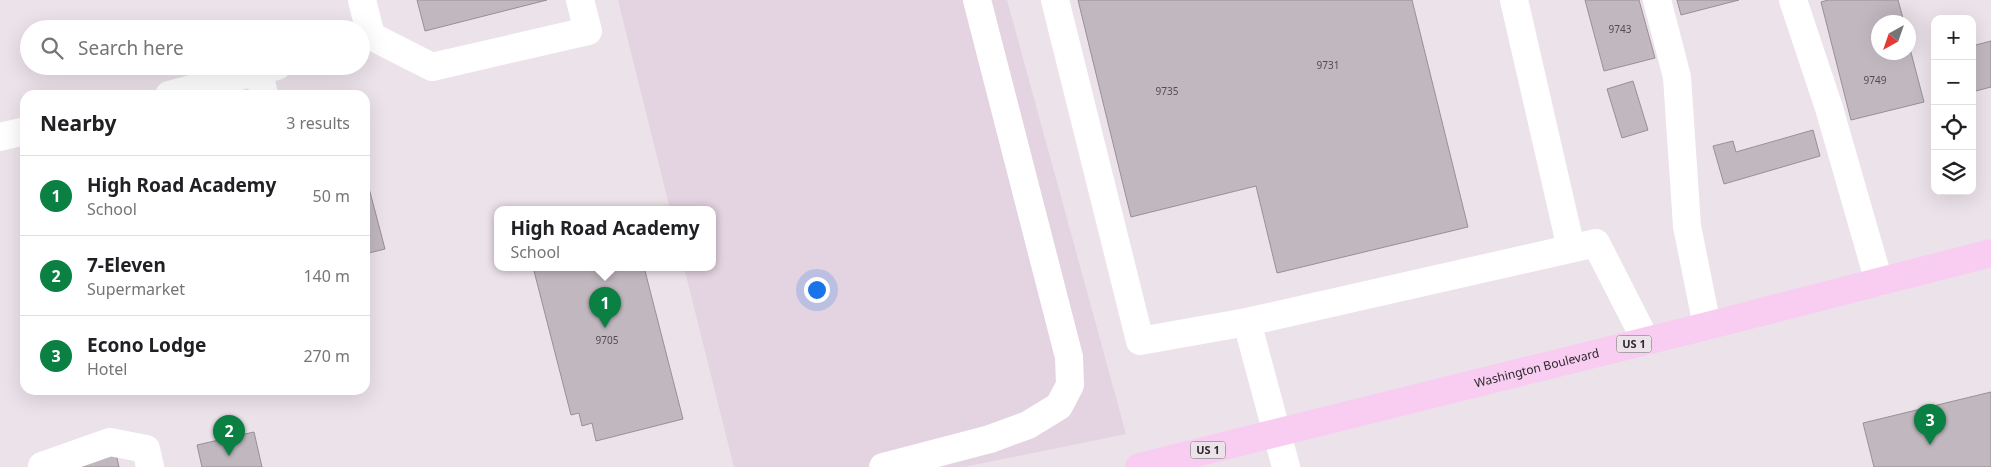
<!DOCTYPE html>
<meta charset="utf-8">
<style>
:root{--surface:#fff;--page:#f6f6f6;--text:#202124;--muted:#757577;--line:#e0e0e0;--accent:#0b8043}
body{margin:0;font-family:"Noto Sans",sans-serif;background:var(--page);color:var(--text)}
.controls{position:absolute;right:15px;top:15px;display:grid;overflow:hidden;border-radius:10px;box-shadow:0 5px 20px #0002}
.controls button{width:45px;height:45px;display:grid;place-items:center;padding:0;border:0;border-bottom:1px solid var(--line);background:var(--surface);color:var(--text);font:25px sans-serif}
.compass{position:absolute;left:1871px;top:15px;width:45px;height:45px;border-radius:50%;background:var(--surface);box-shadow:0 5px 20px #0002;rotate:220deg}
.you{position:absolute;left:816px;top:289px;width:18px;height:18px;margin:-12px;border:4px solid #fff;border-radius:50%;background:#1a73e8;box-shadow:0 0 0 8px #1a73e833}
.badge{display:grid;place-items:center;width:32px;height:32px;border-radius:50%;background:var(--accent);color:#fff;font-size:16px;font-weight:700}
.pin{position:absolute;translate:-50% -41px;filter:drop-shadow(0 1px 2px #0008)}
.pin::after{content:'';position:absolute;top:26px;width:18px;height:15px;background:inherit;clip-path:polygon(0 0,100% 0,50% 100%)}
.popup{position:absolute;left:494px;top:206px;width:222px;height:65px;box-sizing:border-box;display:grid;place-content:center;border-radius:10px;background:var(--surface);filter:drop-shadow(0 1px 4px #0005);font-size:16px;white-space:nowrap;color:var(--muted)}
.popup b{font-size:19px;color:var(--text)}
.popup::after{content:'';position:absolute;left:50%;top:100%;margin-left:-10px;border:10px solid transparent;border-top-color:var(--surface)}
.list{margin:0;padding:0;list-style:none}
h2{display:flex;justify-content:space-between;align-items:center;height:65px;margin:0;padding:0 20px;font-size:21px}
h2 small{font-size:16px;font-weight:400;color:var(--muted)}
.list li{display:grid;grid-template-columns:32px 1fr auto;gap:15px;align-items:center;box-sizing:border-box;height:80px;padding:0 20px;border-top:1px solid var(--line)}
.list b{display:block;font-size:19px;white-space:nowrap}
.list p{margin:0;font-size:16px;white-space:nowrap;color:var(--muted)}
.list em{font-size:16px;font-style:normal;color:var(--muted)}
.icon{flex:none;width:28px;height:28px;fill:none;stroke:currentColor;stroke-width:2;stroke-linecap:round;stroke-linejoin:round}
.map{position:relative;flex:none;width:1991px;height:467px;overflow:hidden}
.search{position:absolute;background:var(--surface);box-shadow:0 5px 20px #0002;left:20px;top:20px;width:350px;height:55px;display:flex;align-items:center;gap:12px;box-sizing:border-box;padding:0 18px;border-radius:28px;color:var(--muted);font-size:19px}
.panel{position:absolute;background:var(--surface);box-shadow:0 5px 20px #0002;left:20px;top:90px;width:350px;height:305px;border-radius:15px}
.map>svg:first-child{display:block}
.built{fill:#e4d3e0}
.building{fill:#c1b8bf;stroke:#998f97}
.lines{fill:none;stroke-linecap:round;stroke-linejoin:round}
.minor{stroke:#fff;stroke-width:28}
.major{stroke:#f8cdf1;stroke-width:28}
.labels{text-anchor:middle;stroke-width:4;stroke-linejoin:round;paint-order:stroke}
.number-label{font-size:10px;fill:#514c50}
.shield{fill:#ece2ea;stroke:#666064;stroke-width:1}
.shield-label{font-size:11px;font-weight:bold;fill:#2c282b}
.street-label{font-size:12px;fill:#2c282b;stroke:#ece2ea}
</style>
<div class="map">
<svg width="1991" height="467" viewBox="0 0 1991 467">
<rect width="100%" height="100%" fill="#ece2ea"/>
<path class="built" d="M618,0H1007L1126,434L964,467H734L684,267H712V209H670Z"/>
<g class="building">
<path d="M417,0H547L425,31Z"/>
<path d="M1078,0H1412L1468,227L1277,273L1256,186L1131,217Z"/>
<path d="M1585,0H1639L1655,58L1604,71Z"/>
<path d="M1677,0H1739L1681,15Z"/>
<path d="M1828,0H1898L1904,22H1878V52H1908V41L1924,102L1851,120L1821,2Z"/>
<path d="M1991,41V87L1972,92V46Z"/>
<path d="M1633,81L1648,130L1622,138L1607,89Z"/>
<path d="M1813,130L1820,156L1724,184L1713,146L1733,141L1736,152Z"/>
<path d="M365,173L385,249L365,254Z"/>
<path d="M533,267H644L683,419L596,441L592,423L582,426L579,413L571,415Z"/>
<path d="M1991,392V467H1874L1863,423Z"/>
<path d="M254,432L262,467H202L197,445Z"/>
<path d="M116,454L119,467H69Z"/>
</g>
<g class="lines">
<g class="minor">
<path d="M362,0L371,36"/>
<path d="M1055,0L1140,341L1247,322"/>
<path d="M1514,0L1571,248"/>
<path d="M1657,0L1677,77L1687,226L1707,326"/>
<path d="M1793,0L1829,108L1879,282"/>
<path d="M361,39L371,36L432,67L588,31L580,0"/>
<path d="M259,72L264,95"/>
<path d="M169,95L277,66"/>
<path d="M0,137L25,131"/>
<path d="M42,466L110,442L146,449L150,467"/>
<path d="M883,467L990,439L1028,425L1059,406L1070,385L1069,357L977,0"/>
<path d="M1286,467L1247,322L1596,243L1646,341"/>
</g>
<path class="major" id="s1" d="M1139,467L1707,326L1991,253"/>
</g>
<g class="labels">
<g class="number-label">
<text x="1620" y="33">9743</text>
<text x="1328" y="69">9731</text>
<text x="1875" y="84">9749</text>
<text x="1167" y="95">9735</text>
<text x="607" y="344">9705</text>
</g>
<g class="shield">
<rect x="1616.5" y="335.5" width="35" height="17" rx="4"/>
<rect x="1190.5" y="441.5" width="35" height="17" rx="4"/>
</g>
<g class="shield-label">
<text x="1634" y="348">US 1</text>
<text x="1208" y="454">US 1</text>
</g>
<g class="street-label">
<text dy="4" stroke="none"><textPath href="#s1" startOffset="410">Washington Boulevard</textPath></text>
</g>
</g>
</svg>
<div class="controls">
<button>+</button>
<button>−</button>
<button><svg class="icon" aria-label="locate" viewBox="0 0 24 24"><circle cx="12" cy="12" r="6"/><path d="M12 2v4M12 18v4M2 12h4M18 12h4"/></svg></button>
<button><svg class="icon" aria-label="layers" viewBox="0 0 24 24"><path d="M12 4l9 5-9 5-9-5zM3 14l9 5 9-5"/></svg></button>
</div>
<svg class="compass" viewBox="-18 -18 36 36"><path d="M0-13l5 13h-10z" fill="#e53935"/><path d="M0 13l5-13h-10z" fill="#757577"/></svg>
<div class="you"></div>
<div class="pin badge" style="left:605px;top:328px">1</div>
<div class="popup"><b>High Road Academy</b>School</div>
<div class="pin badge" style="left:229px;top:456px">2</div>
<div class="pin badge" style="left:1930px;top:445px">3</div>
<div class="search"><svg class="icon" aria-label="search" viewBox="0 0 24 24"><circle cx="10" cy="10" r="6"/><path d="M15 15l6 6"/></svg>Search here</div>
<section class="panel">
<h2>Nearby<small>3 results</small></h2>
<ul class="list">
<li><span class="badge">1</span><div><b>High Road Academy</b><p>School</p></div><em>50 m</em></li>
<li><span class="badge">2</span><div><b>7-Eleven</b><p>Supermarket</p></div><em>140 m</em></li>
<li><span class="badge">3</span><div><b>Econo Lodge</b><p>Hotel</p></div><em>270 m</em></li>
</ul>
</section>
</div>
